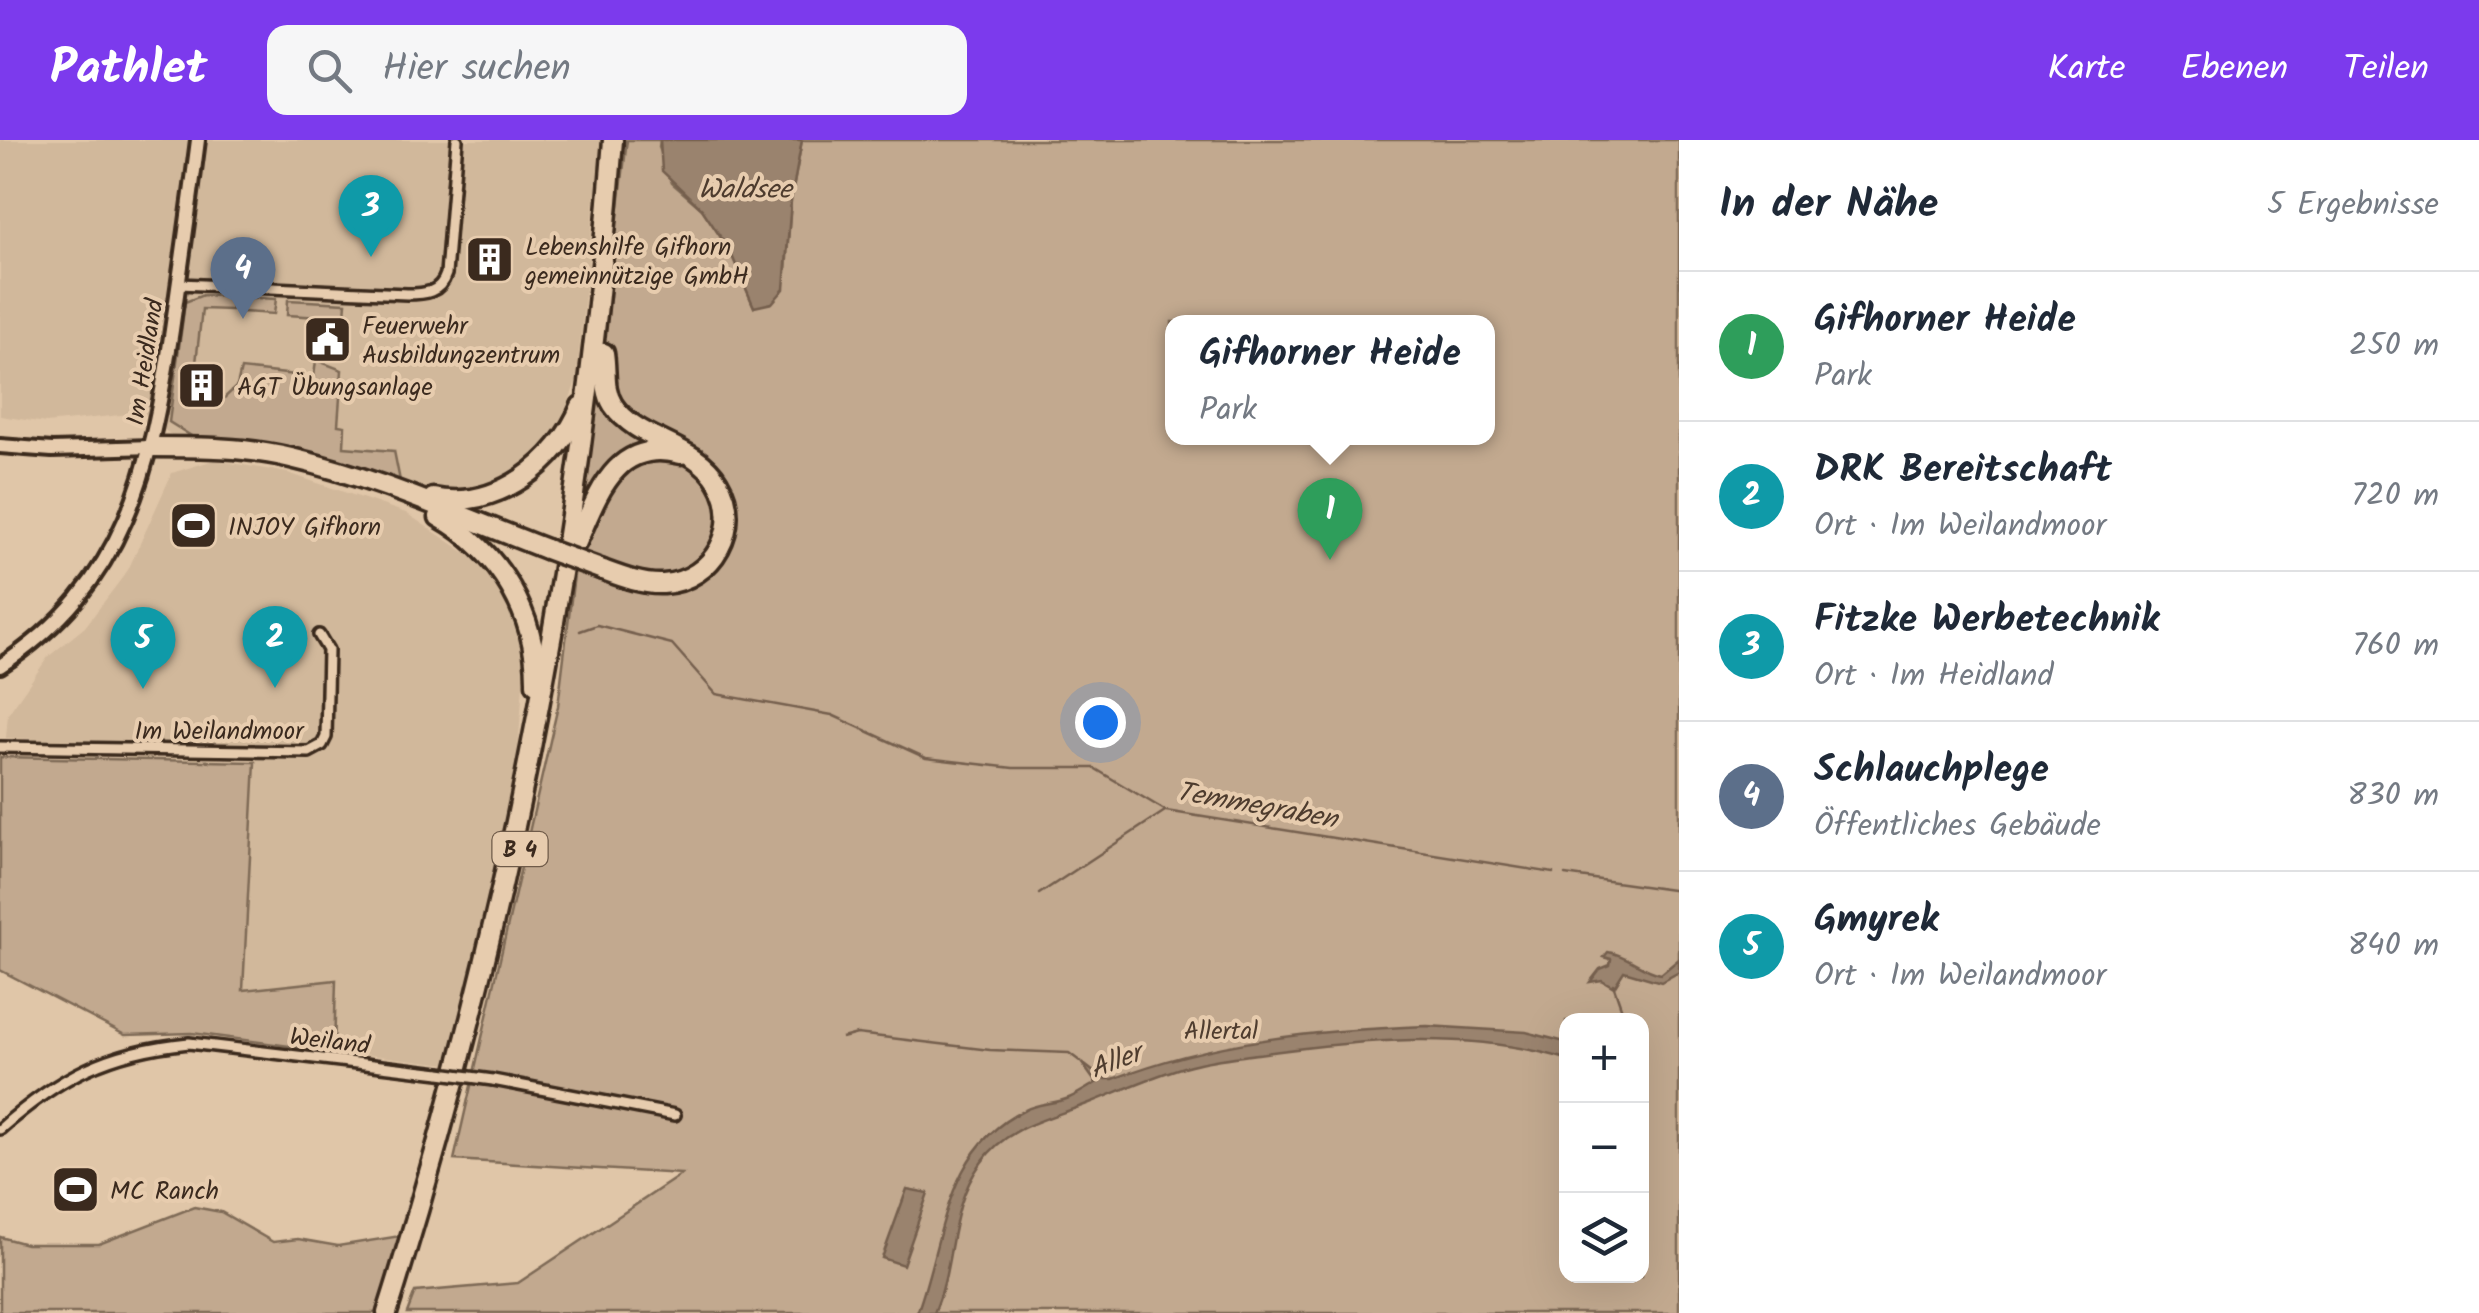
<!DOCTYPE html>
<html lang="de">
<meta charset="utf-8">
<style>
:root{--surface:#fff;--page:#f6f6f7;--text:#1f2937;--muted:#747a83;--line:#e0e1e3;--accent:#7c3aed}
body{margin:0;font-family:Kalam,sans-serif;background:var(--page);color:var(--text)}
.controls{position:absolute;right:30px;bottom:30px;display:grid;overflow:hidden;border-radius:20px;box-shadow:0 10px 40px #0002}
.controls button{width:90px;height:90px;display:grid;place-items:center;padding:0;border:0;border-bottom:2px solid var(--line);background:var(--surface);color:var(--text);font:50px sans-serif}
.you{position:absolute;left:1100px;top:582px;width:35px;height:35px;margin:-25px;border:8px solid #fff;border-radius:50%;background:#1a73e8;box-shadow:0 0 0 15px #1a73e833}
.badge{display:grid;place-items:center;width:65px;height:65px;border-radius:50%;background:var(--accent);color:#fff;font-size:32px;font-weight:700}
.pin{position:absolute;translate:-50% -82px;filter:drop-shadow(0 2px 5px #0008)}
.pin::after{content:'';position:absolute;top:52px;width:35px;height:30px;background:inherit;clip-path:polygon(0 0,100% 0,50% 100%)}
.popup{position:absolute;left:1165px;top:175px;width:330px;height:130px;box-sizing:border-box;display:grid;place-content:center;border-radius:20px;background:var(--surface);filter:drop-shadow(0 2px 8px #0005);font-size:32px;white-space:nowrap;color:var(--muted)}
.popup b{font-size:38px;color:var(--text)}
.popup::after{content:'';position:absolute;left:50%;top:100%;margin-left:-20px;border:20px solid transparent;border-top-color:var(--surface)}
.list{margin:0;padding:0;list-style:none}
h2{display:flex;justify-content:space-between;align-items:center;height:130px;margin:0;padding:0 40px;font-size:42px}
h2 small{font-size:32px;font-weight:400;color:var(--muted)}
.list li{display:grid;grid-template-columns:65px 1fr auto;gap:30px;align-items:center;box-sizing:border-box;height:150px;padding:0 40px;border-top:2px solid var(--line)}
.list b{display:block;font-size:38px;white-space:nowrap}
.list p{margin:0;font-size:32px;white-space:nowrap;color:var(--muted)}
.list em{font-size:32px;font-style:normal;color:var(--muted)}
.icon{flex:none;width:55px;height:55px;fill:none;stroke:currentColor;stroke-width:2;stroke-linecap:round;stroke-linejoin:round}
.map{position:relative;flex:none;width:1679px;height:1173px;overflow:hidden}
header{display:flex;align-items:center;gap:60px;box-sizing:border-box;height:140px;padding:0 50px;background:var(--accent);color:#fff}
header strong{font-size:48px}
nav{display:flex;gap:55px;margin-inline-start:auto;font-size:35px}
.search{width:700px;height:90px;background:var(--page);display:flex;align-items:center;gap:25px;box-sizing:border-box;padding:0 35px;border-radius:20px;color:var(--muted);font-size:38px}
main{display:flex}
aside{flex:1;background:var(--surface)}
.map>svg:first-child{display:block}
.built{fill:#d1b89b}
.green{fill:#c2a98f;stroke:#7e6a56;stroke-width:2.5;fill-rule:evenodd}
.water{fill:#9a836e;stroke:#745f4e;stroke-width:2.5}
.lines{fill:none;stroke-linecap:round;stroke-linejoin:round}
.stream{stroke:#745f4e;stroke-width:2.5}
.street-casing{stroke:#3b2a1e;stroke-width:16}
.secondary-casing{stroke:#3b2a1e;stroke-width:20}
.highway-casing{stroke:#3b2a1e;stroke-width:25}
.street{stroke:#e7ccae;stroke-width:9}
.secondary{stroke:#e7ccae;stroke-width:12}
.highway{stroke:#e7ccae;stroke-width:18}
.street-bridge-casing{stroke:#3b2a1e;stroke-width:16;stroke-linecap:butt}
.highway-bridge-casing{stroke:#3b2a1e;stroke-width:25;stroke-linecap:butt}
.street-bridge{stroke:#e7ccae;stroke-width:9}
.highway-bridge{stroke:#e7ccae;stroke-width:18}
.labels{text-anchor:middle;stroke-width:8;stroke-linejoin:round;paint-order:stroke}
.shield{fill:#e7ccae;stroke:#6f5b49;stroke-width:2.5}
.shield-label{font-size:22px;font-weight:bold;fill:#3b2a1e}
.poi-label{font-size:25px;fill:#3b2a1e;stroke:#e7ccae;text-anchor:start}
.street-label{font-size:25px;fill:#3b2a1e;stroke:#e7ccae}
.park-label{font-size:25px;fill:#4f3d2f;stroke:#e7ccae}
.water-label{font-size:28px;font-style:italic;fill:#4e3c2e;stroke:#e7ccae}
</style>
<header>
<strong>Pathlet</strong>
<div class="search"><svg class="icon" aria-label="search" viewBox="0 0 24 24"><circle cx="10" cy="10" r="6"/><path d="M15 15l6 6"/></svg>Hier suchen</div>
<nav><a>Karte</a><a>Ebenen</a><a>Teilen</a></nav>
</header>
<main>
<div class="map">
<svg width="1679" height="1173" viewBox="0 0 1679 1173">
<rect width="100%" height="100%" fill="#e0c6a8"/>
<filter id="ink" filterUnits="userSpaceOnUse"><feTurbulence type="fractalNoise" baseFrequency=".01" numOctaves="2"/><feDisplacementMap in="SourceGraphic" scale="20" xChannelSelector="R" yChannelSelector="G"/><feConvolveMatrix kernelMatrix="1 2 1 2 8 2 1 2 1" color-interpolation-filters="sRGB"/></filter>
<g filter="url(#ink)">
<g class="built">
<path d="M0,0H601L576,242L558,290L515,336L449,354L296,310L245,299L176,298L139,273L46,283L0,276Z"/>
<path d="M214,320L288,333L406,373L475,419L514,469L524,531L516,638L455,925L240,900L255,606L6,598L8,574L48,517L85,487L128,430L172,333Z"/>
</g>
<g class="green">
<path d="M627,0H660L659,7L672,43L702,69L730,111L754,167L786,133L791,60L802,0H1679V1173H407L415,1152L518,1143L682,1034L454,1020L558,566ZM1172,182H1488V298H1172ZM1566,881H1642V1136H1566Z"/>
<path d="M203,155L276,159L274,174L242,172L241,167L232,166L231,170L202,169L192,259L219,263L237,246L241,229L314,237L316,220L342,230L338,285L345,286L344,307L394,311L400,341L296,310L245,299L193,297L169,282L185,162Z"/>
<path d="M288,160L346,163L344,186L321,183V177L287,175Z"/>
<path d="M0,617L255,622L243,850L336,840L334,912L192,893L125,895L0,830Z"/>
<path d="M194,1067L221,1072L273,1102L298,1099L338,1106L400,1096L377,1173H0V1097L26,1104H99Z"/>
</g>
<g class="water">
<path d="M660,0H802L791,60L784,149L772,163L754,167L730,111L702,69L662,31Z"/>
<path d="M1608,812C1628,815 1641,830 1661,834L1679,819V832L1661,842L1624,831L1614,847L1602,840L1590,842L1600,829L1610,825L1611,819L1604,817Z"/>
<path d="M1427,886L1526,892L1565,902L1566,919C1469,889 1358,900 1258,914C1236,917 1212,919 1191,925C1157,934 1125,949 1092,962C1053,978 1007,985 981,1023C947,1070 956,1123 934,1173H917C944,1101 944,1008 1025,970C1038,963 1055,964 1069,958C1078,954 1087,948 1096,943L1081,922L1103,939H1113C1213,900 1320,890 1427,886Z"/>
<path d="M907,1049L928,1053L903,1125L882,1118Z"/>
</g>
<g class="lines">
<g class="stream">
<path d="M580,491L597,485L672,504L716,554L832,575L926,618L1013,628H1094L1166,671L1553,733"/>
<path d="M1565,735L1679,751"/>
<path d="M1039,754L1165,671"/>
<path d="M1613,844L1622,870"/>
<path d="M842,898L857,894L990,910L1069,913L1081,922"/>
</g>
<defs>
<g id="street">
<path d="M179,144L407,154C425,154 440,153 446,134L457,0"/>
<path d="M0,607L309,612L322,605L326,597L328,510L319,495"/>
<path d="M493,940L675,975"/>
<path d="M0,989C60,936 108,911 189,903L440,933"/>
</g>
<g id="secondary">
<path d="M0,306L52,310L152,307"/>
<path d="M0,526C126,445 151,328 172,190C181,127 190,63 198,0"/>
</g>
<g id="highway">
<path d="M152,307C199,307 246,307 291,318C378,338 462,377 546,409"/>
<path d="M433,358C496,371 558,323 581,266"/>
<path d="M439,377C500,411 537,476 536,544"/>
<path d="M577,402C598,355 615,297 681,314"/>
<path d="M603,430C622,437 643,445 663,444C714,441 744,385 718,342C695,303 638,302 613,265C603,249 607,231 604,213"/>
<path d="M387,1173C507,792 583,399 613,0"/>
</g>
</defs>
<use href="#street" class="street-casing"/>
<use href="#secondary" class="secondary-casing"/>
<use href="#highway" class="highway-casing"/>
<use href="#street" class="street"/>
<use href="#secondary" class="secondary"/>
<use href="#highway" class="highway"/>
<defs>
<path id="street-bridge" d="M440,933L493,940"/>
<path id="highway-bridge" d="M546,409L603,430"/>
</defs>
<use href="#street-bridge" class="street-bridge-casing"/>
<use href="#highway-bridge" class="highway-bridge-casing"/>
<use href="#street-bridge" class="street-bridge"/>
<use href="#highway-bridge" class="highway-bridge"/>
</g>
</g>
<defs>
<symbol id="building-square" viewBox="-11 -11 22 22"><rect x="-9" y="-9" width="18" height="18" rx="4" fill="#3b2a1e" stroke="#e7ccae"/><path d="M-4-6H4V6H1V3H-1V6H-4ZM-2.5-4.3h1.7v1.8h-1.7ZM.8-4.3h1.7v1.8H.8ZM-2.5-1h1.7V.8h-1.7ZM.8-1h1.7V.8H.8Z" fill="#fff"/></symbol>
<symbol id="civic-square" viewBox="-11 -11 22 22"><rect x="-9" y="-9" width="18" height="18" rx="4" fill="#3b2a1e" stroke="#e7ccae"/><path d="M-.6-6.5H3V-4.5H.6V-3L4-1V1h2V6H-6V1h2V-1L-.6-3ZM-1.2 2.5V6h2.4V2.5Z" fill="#fff"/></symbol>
<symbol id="stadium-square" viewBox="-11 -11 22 22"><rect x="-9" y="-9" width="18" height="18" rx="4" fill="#3b2a1e" stroke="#e7ccae"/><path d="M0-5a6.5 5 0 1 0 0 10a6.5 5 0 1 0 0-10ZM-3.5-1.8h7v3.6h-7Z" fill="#fff"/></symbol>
</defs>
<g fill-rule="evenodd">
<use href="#building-square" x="462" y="92" width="55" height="55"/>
<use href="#civic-square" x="300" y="172" width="55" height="55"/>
<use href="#building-square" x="174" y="218" width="55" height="55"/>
<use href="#stadium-square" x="166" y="358" width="55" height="55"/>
<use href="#stadium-square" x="48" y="1022" width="55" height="55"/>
</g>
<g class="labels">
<rect class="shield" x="492.5" y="692" width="55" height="34" rx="8"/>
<g class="shield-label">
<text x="520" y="717">B 4</text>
</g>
<g class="poi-label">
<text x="525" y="115">Lebenshilfe Gifhorn<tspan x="525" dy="29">gemeinnützige GmbH</tspan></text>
<text x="362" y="194">Feuerwehr<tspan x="362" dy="29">Ausbildungzentrum</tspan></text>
<text x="237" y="255">AGT Übungsanlage</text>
<text x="228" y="395">INJOY Gifhorn</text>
<text x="110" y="1059">MC Ranch</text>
</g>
<g class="street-label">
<text transform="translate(144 222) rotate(-81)" y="9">Im Heidland</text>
<text x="219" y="599">Im Weilandmoor</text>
<text transform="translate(330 900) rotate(7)" y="9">Weiland</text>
</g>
<g class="park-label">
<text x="1221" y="899">Allertal</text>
</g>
<g class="water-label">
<text x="745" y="58">Waldsee</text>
<text transform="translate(1257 664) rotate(10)" y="10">Temmegraben</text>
<text transform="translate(1115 920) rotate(-21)" y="10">Aller</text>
</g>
</g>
</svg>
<div class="controls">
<button>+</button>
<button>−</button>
<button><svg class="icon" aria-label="layers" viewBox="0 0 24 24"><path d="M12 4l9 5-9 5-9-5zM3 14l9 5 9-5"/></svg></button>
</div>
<div class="you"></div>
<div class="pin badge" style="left:1330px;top:420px;background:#2e9e5b">1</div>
<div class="popup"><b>Gifhorner Heide</b>Park</div>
<div class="pin badge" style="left:275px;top:548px;background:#0f9aa8">2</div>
<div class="pin badge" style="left:371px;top:117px;background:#0f9aa8">3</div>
<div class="pin badge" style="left:243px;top:179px;background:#5c6f8a">4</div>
<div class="pin badge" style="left:143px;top:549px;background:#0f9aa8">5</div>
</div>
<aside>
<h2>In der Nähe<small>5 Ergebnisse</small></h2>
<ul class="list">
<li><span class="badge" style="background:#2e9e5b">1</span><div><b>Gifhorner Heide</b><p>Park</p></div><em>250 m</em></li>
<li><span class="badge" style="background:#0f9aa8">2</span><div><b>DRK Bereitschaft</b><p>Ort · Im Weilandmoor</p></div><em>720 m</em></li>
<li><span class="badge" style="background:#0f9aa8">3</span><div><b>Fitzke Werbetechnik</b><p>Ort · Im Heidland</p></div><em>760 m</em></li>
<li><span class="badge" style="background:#5c6f8a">4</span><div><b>Schlauchplege</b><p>Öffentliches Gebäude</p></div><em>830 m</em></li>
<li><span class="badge" style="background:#0f9aa8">5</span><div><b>Gmyrek</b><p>Ort · Im Weilandmoor</p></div><em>840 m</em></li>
</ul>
</aside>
</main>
